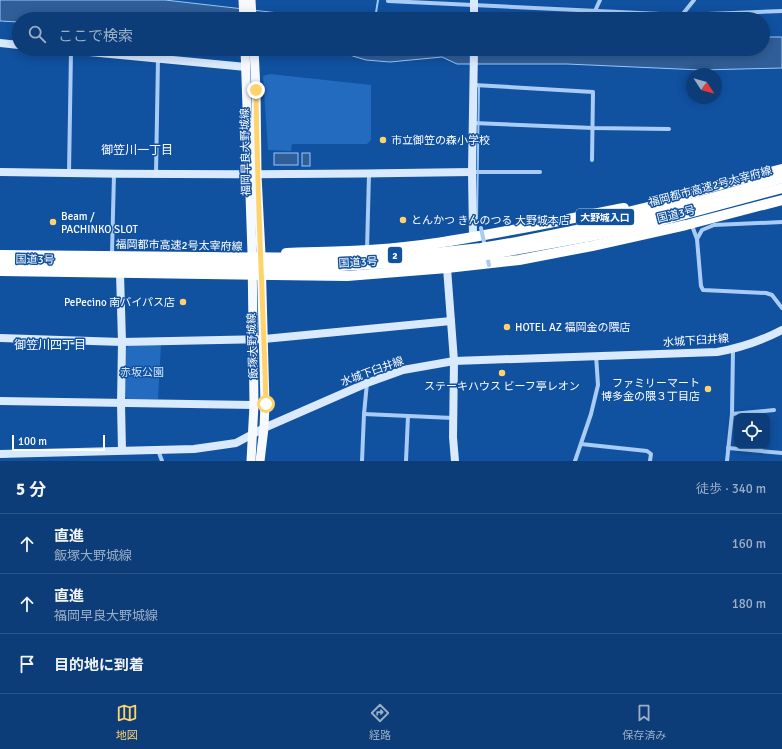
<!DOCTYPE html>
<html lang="ja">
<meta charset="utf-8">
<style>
:root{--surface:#0c3d78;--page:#15447d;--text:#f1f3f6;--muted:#9aaec6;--line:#2c568a;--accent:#ffd36c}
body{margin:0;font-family:Signika,"Noto Sans JP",sans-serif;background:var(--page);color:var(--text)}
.controls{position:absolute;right:12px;bottom:12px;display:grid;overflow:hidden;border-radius:8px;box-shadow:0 2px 10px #0003}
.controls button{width:36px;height:36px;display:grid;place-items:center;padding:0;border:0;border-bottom:1px solid var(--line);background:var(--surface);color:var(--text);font:20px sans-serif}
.compass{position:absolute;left:686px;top:68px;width:36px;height:36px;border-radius:50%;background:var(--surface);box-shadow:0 2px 10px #0003;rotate:126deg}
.scale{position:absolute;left:12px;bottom:10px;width:93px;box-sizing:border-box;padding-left:4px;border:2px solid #fff;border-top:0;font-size:11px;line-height:14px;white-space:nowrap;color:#fff;-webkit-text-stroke:3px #1051a0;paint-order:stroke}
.stop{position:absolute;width:12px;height:12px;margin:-9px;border:3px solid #ffd36c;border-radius:50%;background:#fff}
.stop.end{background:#ffd36c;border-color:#fff;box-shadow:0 1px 4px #0008}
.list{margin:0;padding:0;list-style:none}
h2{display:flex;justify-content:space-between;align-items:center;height:52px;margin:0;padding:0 16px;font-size:17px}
h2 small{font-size:13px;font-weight:400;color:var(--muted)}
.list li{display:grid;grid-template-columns:26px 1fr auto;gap:12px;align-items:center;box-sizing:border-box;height:60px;padding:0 16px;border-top:1px solid var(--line)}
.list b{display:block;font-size:15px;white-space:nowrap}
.list p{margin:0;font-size:13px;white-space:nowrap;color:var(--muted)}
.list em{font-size:13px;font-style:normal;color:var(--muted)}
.icon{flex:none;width:22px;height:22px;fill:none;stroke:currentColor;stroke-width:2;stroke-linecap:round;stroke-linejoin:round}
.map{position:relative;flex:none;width:782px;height:461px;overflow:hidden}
.search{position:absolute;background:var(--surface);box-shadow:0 2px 10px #0003;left:12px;right:12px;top:12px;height:44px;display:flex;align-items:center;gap:10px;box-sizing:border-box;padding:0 14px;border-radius:22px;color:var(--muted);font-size:15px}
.sheet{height:232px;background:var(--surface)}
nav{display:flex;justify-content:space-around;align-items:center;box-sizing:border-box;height:56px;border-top:1px solid var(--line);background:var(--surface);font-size:11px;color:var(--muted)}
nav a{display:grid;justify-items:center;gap:2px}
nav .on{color:var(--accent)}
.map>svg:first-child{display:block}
.green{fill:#236bbf}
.water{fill:#305e98;stroke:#9ac7f9}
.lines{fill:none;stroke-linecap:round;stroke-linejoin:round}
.stream{stroke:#9ac7f9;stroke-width:2}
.street{stroke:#a8ccf5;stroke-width:4}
.secondary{stroke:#d9e9fe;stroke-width:8}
.primary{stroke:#f6faff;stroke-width:9}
.highway{stroke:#fff;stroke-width:10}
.street-bridge{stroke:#a8ccf5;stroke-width:4}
.highway-bridge{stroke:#fff;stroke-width:10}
.route{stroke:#ffd36c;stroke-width:5}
.poi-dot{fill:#ffd36c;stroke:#1051a0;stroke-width:1.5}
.labels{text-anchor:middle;stroke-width:3;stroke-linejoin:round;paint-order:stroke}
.shield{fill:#1051a0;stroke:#b7cbe2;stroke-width:1}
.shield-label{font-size:10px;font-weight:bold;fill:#fff}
.poi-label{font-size:11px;fill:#fff;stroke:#1051a0;text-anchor:start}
.street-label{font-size:11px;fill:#fff;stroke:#1051a0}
.park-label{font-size:11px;fill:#d1e6fe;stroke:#1051a0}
.neighbourhood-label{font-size:12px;fill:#fff;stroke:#1051a0}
</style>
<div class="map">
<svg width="782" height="461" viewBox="0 0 782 461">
<rect width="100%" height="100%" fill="#1051a0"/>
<g class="green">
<path d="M270,74L371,85V140L367,144H292L291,151L268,150L263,76Z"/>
<path d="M131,344H161L158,399L128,400L124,396L126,348Z"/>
</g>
<g class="water">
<path d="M0,0H165L331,19H19V22L0,21Z"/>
<path d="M763,37H782V68L701,70L567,64H457L442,57L390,62L366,60L333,50L314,49H763Z"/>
<rect x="274" y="153" width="24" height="12"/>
<rect x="302" y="153" width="8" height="13"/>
</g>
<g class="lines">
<g class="stream">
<path d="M375,19L378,0"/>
<path d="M477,219L479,87"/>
</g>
<g class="street">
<path d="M388,0V1L682,15L782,11"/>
<path d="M595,11L600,0"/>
<path d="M682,15L694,0"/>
<path d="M474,85L593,92L592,160"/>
<path d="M473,123L593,128L669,129"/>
<path d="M472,172H540"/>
<path d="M69,173L71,51"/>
<path d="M156,174L158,59"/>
<path d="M691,223L697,239L701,286L703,290L766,293L772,295L782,308"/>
<path d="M697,239L702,230L714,225L782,222"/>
<path d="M367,250L369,174"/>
<path d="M112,253L114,174"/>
<path d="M364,414L453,418"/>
<path d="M732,414L774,410"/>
<path d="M581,444L647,451L651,454L650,461"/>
<path d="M728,448L782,453"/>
<path d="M158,450L162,461"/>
<path d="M362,461L364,414L367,383"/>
<path d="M406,461L408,416"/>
<path d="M575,461L591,414L598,385L596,355"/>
<path d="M727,461L732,414L733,350"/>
</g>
<g class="secondary">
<path d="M474,0V19"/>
<path d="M0,43L19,45"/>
<path d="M58,49L246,67"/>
<path d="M0,172C157,175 315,175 472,172"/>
<path d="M473,236L472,172L474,49"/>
<path d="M447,268L454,361L453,437L455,461"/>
<path d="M120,273L122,342L121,404L122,450"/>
<path d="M0,338L122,342L264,339L451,321"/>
<path d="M0,401L254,405"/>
<path d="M0,454L194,449L236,443L264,428L367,383L403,370L454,361L717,352C741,348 761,341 782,330"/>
</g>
<g class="primary">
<path d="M243,0L244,19"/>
<path d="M251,0L252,19"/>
<path d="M245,49L252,253L254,405L251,461"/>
<path d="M254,49L256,90L257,175L261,254L265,404L264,428L260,461"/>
</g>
<g class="highway">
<path d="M719,185L782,169"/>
<path d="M286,253C331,252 377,251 422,245C490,236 557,221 624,208"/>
<path d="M0,271L347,276L447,268L519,260L592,246L686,225L782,200"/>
</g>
<g class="street-bridge">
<path d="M481,228L485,247"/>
<path d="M487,256L489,265"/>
</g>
<g class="highway-bridge">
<path d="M595,220L652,206L719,185"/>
<path d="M0,255L323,258L443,252L481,248L517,242L651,215L782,178"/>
<path d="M0,263L323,267L443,260L481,256L586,237L652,223L782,188"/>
</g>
</g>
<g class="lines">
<path class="route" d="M256,90C257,195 263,299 266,404"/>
</g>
<g class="poi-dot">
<circle cx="383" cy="140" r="4"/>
<circle cx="403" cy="220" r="4"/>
<circle cx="53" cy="222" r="4"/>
<circle cx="183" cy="302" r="4"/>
<circle cx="507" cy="327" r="4"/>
<circle cx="502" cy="373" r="4"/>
<circle cx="708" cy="389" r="4"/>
</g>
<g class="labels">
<g class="shield">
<rect x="576" y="209" width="58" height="16" rx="3"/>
<rect x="388" y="247" width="14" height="16" rx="3"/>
</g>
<g class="shield-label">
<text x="605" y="221">大野城入口</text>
<text x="395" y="259">2</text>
</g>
<g class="poi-label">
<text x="391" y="144">市立御笠の森小学校</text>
<text x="61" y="220">Beam /<tspan x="61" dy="13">PACHINKO SLOT</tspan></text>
<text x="411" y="224">とんかつ きんのつる 大野城本店</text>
<text x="175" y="306" text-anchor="end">PePecino 南バイパス店</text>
<text x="515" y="331">HOTEL AZ 福岡金の隈店</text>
<text x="700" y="387" text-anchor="end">ファミリーマート<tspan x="700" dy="13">博多金の隈３丁目店</tspan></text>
<text x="502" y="390" text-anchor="middle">ステーキハウス ビーフ亭レオン</text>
</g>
<g class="street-label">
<text transform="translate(245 152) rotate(-91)" y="4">福岡早良大野城線</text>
<text transform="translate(710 186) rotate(-15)" y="4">福岡都市高速2号太宰府線</text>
<text transform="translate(676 214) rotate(-14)" y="4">国道3号</text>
<text transform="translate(179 245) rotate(1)" y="4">福岡都市高速2号太宰府線</text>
<text transform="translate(35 259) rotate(1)" y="4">国道3号</text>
<text transform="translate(358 262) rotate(-3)" y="4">国道3号</text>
<text transform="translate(696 340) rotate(-4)" y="4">水城下臼井線</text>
<text transform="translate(252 346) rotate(-92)" y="4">飯塚大野城線</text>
<text transform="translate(372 371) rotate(-20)" y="4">水城下臼井線</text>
</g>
<g class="park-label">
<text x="142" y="376">赤坂公園</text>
</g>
<g class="neighbourhood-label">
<text x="137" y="154">御笠川一丁目</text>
<text x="50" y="349">御笠川四丁目</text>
</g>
</g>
</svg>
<div class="controls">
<button><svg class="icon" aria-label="locate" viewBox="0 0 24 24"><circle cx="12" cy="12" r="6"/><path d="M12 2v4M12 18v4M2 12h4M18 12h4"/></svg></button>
</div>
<svg class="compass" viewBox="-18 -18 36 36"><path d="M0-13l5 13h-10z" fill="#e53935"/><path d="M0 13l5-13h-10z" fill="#9aaec6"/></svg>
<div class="scale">100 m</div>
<div class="stop" style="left:266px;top:404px"></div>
<div class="stop end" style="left:256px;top:90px"></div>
<div class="search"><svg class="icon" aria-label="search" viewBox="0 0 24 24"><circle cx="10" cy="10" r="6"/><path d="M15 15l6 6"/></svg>ここで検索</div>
</div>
<section class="sheet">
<h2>5 分<small>徒歩 · 340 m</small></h2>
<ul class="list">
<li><svg class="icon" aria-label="ahead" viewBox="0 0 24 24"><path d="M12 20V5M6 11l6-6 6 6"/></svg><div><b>直進</b><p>飯塚大野城線</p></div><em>160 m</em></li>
<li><svg class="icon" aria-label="ahead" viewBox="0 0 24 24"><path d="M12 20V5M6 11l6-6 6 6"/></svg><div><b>直進</b><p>福岡早良大野城線</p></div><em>180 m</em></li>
<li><svg class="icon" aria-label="arrive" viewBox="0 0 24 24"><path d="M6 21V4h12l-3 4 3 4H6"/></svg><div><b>目的地に到着</b></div></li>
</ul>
</section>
<nav>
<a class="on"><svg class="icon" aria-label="map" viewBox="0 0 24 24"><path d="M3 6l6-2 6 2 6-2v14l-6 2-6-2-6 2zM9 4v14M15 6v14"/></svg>地図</a>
<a><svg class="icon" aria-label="directions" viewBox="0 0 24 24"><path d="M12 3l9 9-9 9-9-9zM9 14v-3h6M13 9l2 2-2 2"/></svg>経路</a>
<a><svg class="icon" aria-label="saved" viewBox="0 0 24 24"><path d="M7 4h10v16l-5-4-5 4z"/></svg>保存済み</a>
</nav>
